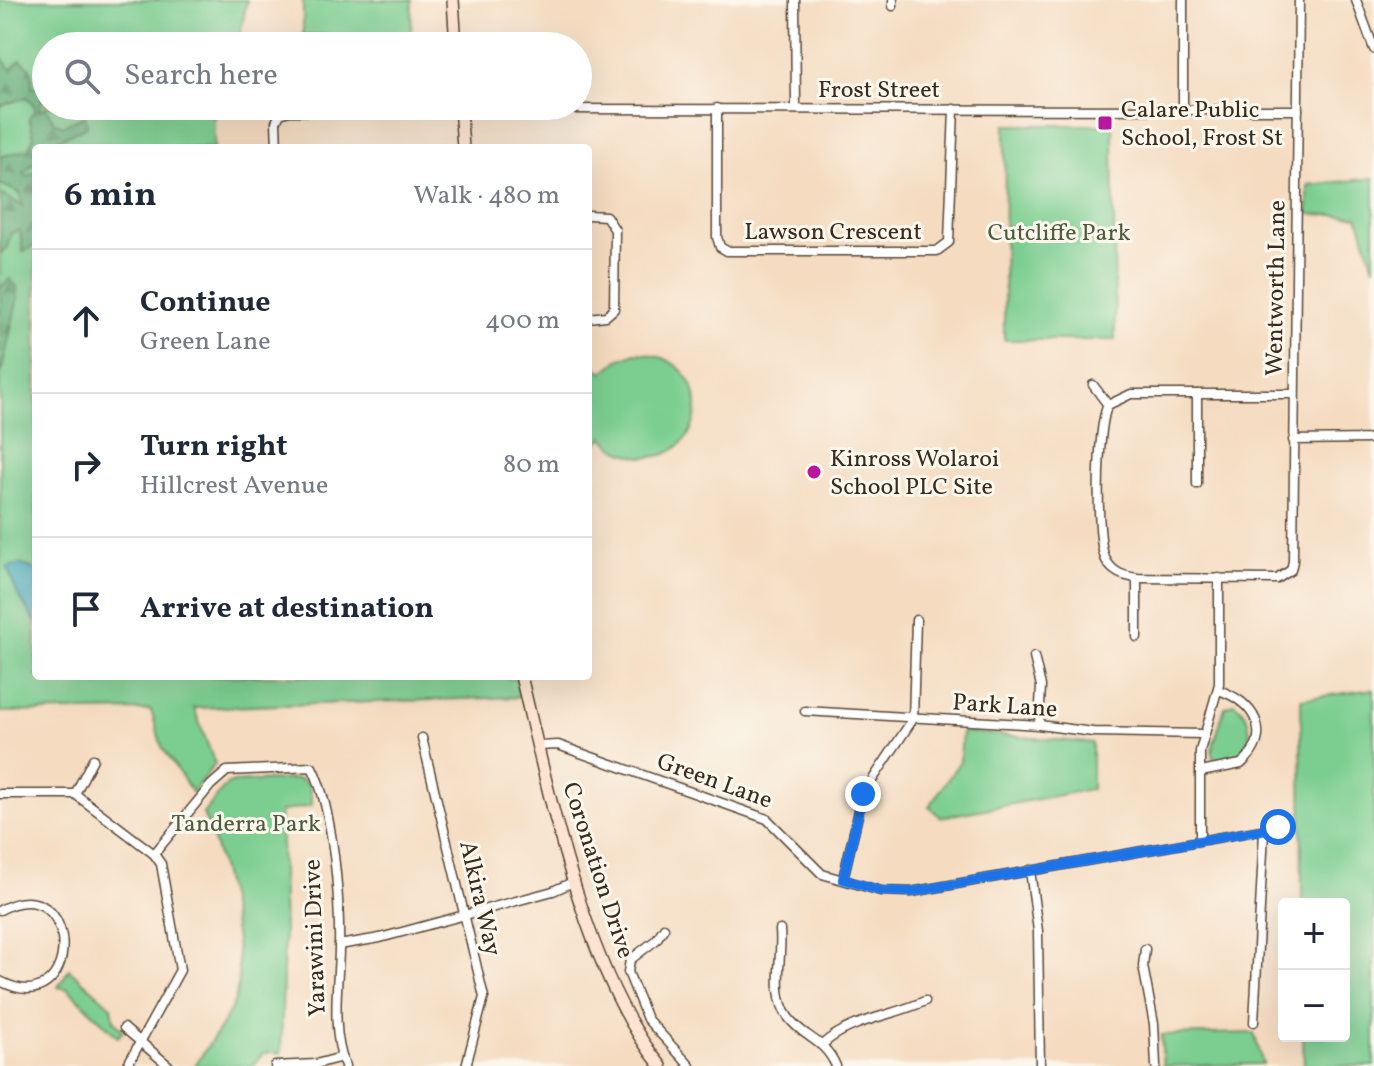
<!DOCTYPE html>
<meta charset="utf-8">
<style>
:root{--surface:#fff;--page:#f2f2f3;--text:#1f2937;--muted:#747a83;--line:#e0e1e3}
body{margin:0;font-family:Vollkorn,serif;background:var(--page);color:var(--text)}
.controls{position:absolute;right:24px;bottom:24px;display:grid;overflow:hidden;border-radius:8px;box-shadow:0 8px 32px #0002}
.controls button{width:72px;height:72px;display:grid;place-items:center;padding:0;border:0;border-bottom:2px solid var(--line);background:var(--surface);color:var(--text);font:40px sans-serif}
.stop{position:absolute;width:24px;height:24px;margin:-18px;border:6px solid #1a73e8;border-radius:50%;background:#fff}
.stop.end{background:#1a73e8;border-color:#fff;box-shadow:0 2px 8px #0008}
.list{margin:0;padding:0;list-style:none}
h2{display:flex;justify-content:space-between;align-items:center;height:104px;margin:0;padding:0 32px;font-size:34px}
h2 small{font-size:26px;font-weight:400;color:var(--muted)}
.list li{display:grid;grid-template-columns:52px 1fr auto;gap:24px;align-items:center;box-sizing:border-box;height:144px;padding:0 32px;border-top:2px solid var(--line)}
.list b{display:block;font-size:30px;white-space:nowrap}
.list p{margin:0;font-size:26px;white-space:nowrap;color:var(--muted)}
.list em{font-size:26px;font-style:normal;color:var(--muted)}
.icon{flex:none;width:44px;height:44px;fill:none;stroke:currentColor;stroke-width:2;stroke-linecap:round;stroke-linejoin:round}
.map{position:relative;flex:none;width:1374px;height:1066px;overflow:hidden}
.search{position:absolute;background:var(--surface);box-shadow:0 8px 32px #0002;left:32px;top:32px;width:560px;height:88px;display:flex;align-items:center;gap:20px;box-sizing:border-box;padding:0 28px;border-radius:44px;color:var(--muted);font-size:30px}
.panel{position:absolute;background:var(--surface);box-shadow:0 8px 32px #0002;left:32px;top:144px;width:560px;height:536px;border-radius:8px}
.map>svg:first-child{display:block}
.green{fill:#7cce90;stroke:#5c7c57;stroke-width:2}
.forest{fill:url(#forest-firs);stroke:#506e4c;stroke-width:2}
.water{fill:#3faabe;stroke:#3d6a6e;stroke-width:2}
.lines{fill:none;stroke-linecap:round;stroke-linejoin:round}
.street-casing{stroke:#574536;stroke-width:11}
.secondary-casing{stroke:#574536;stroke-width:14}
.street{stroke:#fff;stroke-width:8}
.secondary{stroke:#fde4d0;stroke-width:11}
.route{stroke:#1a73e8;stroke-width:10}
.poi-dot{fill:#b5179e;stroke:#fbf7ec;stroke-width:3}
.labels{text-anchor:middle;stroke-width:6;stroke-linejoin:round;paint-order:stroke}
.street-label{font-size:24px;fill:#3b2a1e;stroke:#fbf7ec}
.poi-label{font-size:24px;fill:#3b2a1e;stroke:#fbf7ec;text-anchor:start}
.park-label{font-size:24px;fill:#4e5b40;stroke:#fbf7ec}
</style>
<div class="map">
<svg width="1374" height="1066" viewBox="0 0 1374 1066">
<defs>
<pattern id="forest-firs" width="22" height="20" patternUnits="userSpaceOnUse" patternTransform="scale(2)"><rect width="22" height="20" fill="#65b17a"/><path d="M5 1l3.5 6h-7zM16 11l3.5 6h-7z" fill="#549063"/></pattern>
</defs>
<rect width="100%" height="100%" fill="#fbf7ec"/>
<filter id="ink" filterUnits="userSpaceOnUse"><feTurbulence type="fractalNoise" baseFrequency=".0125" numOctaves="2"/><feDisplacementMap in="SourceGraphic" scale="16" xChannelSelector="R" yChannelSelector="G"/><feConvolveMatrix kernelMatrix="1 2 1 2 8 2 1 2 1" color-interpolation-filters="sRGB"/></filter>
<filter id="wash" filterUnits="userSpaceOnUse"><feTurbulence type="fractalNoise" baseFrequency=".006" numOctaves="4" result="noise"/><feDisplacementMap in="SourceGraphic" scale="32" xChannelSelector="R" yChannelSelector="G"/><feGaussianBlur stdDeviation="1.8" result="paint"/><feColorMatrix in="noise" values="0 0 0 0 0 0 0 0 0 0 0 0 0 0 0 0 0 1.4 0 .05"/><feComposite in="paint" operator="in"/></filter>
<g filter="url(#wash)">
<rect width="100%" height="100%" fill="#f5dcc1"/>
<g class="green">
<path d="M0,0H247L238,46H46V106H214V148H36V676H507L508,679H516L520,697L194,708L215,764L192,792L162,747L151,710L0,712Z"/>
<path d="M303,0H412L411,36L303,35Z"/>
<path d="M1005,125H1113L1115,340H1004Z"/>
<path d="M1374,178V268L1358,216L1308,214V185Z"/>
<path d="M635,353C724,355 708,469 636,456C623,454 612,448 604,437L588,451V360L603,373L618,360Z"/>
<path d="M1374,689V1066H1304L1303,1036H1344V904H1302L1301,699Z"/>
<path d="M1234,703C1261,722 1251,760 1218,763L1212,756V750L1225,707Z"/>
<path d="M962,732L1092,743V789L941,817L929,807L960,761Z"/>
<path d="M300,779L309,786L312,805L280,812L284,931L281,1053H264L252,1066H195C206,1047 231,1016 236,996C246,955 220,852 203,814L226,785L234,782Z"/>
<path d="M69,969L112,1007L114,1020L123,1031L118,1037L68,989L58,987Z"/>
<path d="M1254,1033L1263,1064L1163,1066L1161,1035Z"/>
</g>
<g class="forest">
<path d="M0,55L11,70L20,60C33,67 33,73 32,88L38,87L43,96L39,110L46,108L54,121L63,126L85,116L87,126L53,142L56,148H36V161L24,173L27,176L36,173V244L23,252L20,230L11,233L7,247L0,254V194L23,206L20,193L0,184V157L28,149L34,137L29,118L36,108L27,97L0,106Z"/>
<path d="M10,279L17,287L18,297L0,378V288Z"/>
</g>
<path class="water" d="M21,564L36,570V623L18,595L7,567Z"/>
</g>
<g filter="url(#ink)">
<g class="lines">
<defs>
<g id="street">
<path d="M795,0L796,108"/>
<path d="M893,0V6"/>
<path d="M1183,0V109"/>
<path d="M1356,0L1374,49"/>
<path d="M717,108V237L720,247L727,251H937L949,242L954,109"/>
<path d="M460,109L1298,110"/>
<path d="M277,148L276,122L280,114L289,111H460"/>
<path d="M588,215L606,216L615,230L614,309L606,316L588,318"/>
<path d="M1093,385L1108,405"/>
<path d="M1294,394H1131L1108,405C1097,424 1095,540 1106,560C1113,573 1123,576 1137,578L1277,579L1291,570L1293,561L1299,0"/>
<path d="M1293,440L1370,439L1374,436"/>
<path d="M1197,484V394"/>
<path d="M1137,578V637"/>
<path d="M1034,657L1041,686L1039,725"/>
<path d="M805,711L1039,725L1093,732L1203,734"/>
<path d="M422,738L484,997L466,1066"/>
<path d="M538,746L558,745L767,819L822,874L881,891L911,892L1284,826"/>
<path d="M1201,772L1241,764C1275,735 1254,701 1218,690"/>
<path d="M0,794H75L154,854L161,864L180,970L127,1066"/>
<path d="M75,794L93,759"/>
<path d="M1200,840V751L1219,684V578"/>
<path d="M154,854L211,785L227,771L312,767C334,811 340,900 339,950C338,988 331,1029 345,1066"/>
<path d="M1030,870L1038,931L1040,1066"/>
<path d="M843,879L863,794L913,719L916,620"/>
<path d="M0,910C83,866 84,1025 0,981"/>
<path d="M664,928L656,940L630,960L628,972L647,1019L690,1066"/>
<path d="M780,930C783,958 771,993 788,1017C804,1039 824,1038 836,1066"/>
<path d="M339,945L380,938L553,891L575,881"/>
<path d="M1145,949L1143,966L1154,1024L1156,1066"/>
<path d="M1254,1022L1264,832"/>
<path d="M124,1028L169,1066"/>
<path d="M823,1044C851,1019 890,1017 925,1001"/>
<path d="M275,1066L316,1064L342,1057"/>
</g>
<g id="secondary">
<path d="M453,0L456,46"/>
<path d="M460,106L463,148"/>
<path d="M521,676C549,792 585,975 661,1066"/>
</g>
</defs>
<use href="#street" class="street-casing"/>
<use href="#secondary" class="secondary-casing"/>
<use href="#street" class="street"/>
<use href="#secondary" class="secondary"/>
</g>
</g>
<g class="lines" filter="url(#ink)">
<path class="route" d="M863,794L843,879L881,891L911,892L1278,827"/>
</g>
<g class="poi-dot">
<rect x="1097" y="115" width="16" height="16" rx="4"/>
<circle cx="814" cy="472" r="8"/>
</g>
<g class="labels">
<g class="street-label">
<text x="879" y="97">Frost Street</text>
<text x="833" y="239">Lawson Crescent</text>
<text transform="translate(1275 288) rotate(-89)" y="8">Wentworth Lane</text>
<text transform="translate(1005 705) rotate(4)" y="8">Park Lane</text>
<text transform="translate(715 780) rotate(20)" y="8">Green Lane</text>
<text transform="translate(599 870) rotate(72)" y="8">Coronation Drive</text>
<text transform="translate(481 898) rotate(77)" y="8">Alkira Way</text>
<text transform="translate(314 938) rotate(-92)" y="8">Yarawini Drive</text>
</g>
<g class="poi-label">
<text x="1121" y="117">Calare Public<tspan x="1121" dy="28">School, Frost St</tspan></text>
<text x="830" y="466">Kinross Wolaroi<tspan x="830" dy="28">School PLC Site</tspan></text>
</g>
<g class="park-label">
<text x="1059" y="240">Cutcliffe Park</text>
<text x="246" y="831">Tanderra Park</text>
</g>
</g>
</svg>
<div class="controls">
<button>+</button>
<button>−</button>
</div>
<div class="stop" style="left:1278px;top:827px"></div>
<div class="stop end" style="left:863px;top:794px"></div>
<div class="search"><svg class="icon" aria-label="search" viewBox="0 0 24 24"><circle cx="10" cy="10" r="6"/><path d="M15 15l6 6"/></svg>Search here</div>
<section class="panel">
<h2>6 min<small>Walk · 480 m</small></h2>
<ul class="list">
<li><svg class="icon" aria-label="ahead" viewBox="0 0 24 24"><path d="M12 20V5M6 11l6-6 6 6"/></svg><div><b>Continue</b><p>Green Lane</p></div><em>400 m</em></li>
<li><svg class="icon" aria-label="right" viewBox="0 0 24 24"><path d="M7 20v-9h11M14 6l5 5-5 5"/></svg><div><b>Turn right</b><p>Hillcrest Avenue</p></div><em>80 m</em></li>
<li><svg class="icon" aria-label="arrive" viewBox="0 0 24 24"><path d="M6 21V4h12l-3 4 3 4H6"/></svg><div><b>Arrive at destination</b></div></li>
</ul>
</section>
</div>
